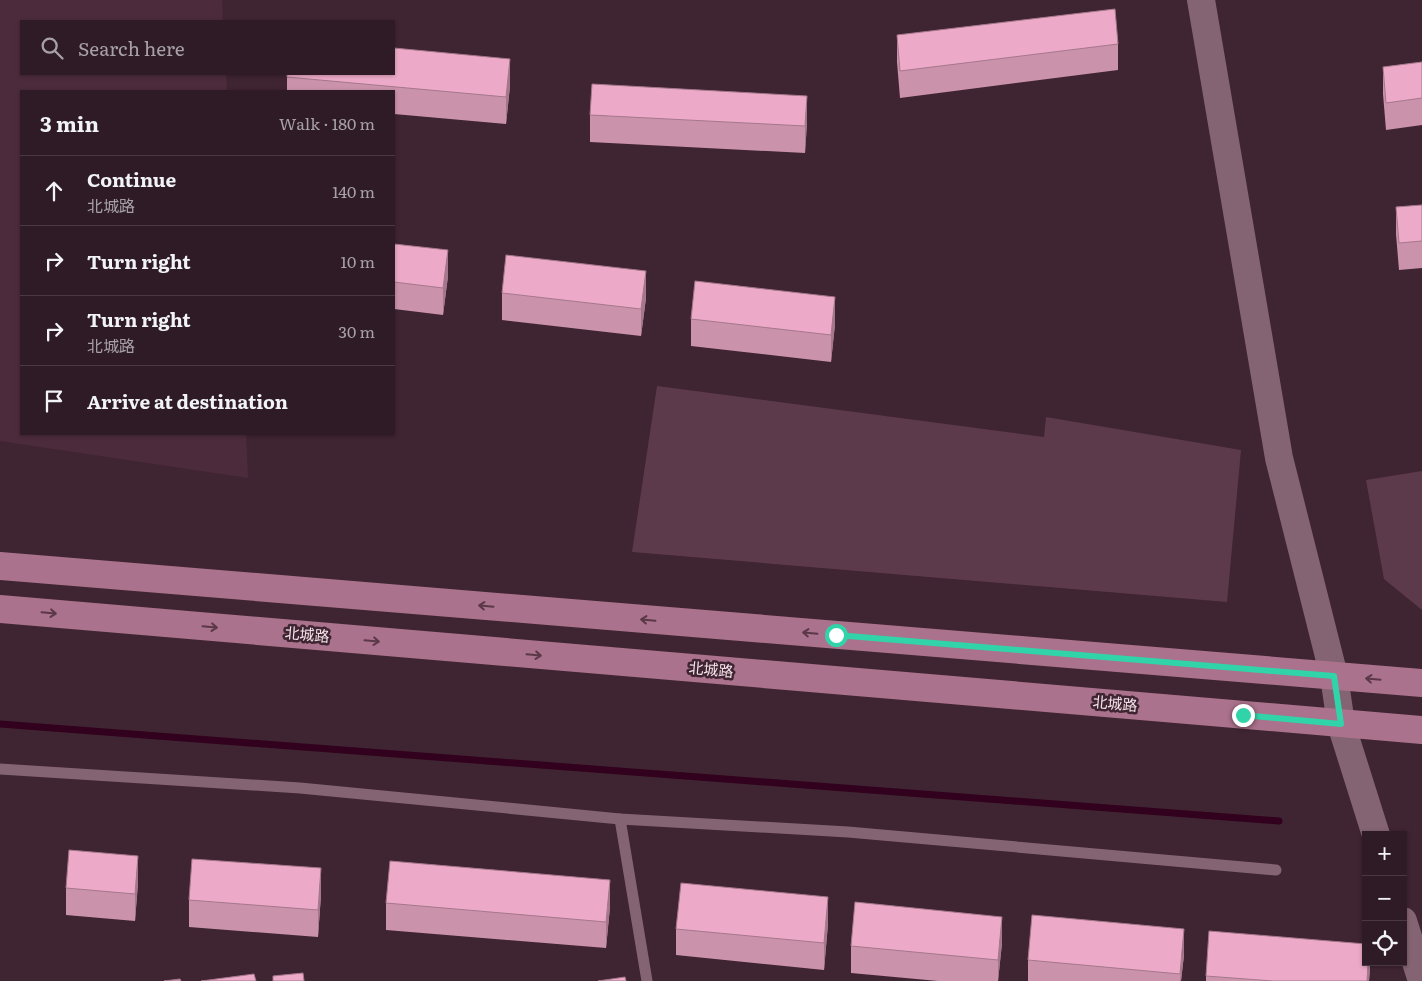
<!DOCTYPE html>
<meta charset="utf-8">
<style>
:root{--surface:#2f1b25;--page:#3b2832;--text:#f1f3f6;--muted:#a7a1a7;--line:#4a3942}
body{margin:0;font-family:Literata,"Noto Sans SC",serif;background:var(--page);color:var(--text)}
.controls{position:absolute;right:15px;bottom:15px;display:grid;overflow:hidden;border-radius:0px;box-shadow:0 1px 4px #0004}
.controls button{width:45px;height:45px;display:grid;place-items:center;padding:0;border:0;border-bottom:1px solid var(--line);background:var(--surface);color:var(--text);font:25px sans-serif}
.stop{position:absolute;width:15px;height:15px;margin:-11px;border:4px solid #31d4a9;border-radius:50%;background:#fff}
.stop.end{background:#31d4a9;border-color:#fff;box-shadow:0 1px 5px #0008}
.list{margin:0;padding:0;list-style:none}
h2{display:flex;justify-content:space-between;align-items:center;height:65px;margin:0;padding:0 20px;font-size:21px}
h2 small{font-size:16px;font-weight:400;color:var(--muted)}
.list li{display:grid;grid-template-columns:32px 1fr auto;gap:15px;align-items:center;box-sizing:border-box;height:70px;padding:0 20px;border-top:1px solid var(--line)}
.list b{display:block;font-size:19px;white-space:nowrap}
.list p{margin:0;font-size:16px;white-space:nowrap;color:var(--muted)}
.list em{font-size:16px;font-style:normal;color:var(--muted)}
.icon{flex:none;width:28px;height:28px;fill:none;stroke:currentColor;stroke-width:2;stroke-linecap:round;stroke-linejoin:round}
.map{position:relative;flex:none;width:1422px;height:981px;overflow:hidden}
.search{position:absolute;background:var(--surface);box-shadow:0 1px 4px #0004;left:20px;top:20px;width:375px;height:55px;display:flex;align-items:center;gap:12px;box-sizing:border-box;padding:0 18px;border-radius:0px;color:var(--muted);font-size:19px}
.panel{position:absolute;background:var(--surface);box-shadow:0 1px 4px #0004;left:20px;top:90px;width:375px;height:345px;border-radius:0px}
.map>svg:first-child{display:block}
.built{fill:#4c2b3c}
.green{fill:#5d3a4b}
.lines{fill:none;stroke-linecap:round;stroke-linejoin:round}
.stream{stroke:#32011e;stroke-width:7}
.service{stroke:#846472;stroke-width:11}
.tertiary{stroke:#846472;stroke-width:28}
.primary{stroke:#aa728c;stroke-width:28}
.wall{fill:#cb92ac}
.shaded-wall{fill:#a5778c}
.building{fill:#ecaac8;stroke:#a5778c}
.oneway{stroke:#5a3848}
.route{stroke:#31d4a9;stroke-width:6}
.labels{text-anchor:middle;stroke-width:5;stroke-linejoin:round;paint-order:stroke}
.street-label{font-size:15px;fill:#f5e2ea;stroke:#3f2431}
</style>
<div class="map">
<svg width="1422" height="981" viewBox="0 0 1422 981">
<rect width="100%" height="100%" fill="#3f2431"/>
<path class="built" d="M0,0H222L223,21H21V74H226L227,91H21V434H246L248,478L0,441Z"/>
<g class="green">
<path d="M657,386L1044,437L1046,417L1241,450L1227,602L632,552Z"/>
<path d="M1422,471V610L1384,579L1366,480Z"/>
</g>
<g class="lines">
<path class="stream" d="M0,724L1279,821"/>
<g class="service">
<path d="M0,769L300,788L620,819L848,832L1276,870"/>
<path d="M620,819L647,981"/>
</g>
<g class="tertiary">
<path d="M1201,0L1279,458L1334,676L1341,724L1376,835"/>
<path d="M1403,921L1422,981"/>
</g>
<g class="primary">
<path d="M0,566L1422,683"/>
<path d="M0,609L1422,730"/>
</g>
</g>
<g class="wall">
<path d="M897,35L1118,44V70L900,98L897,62Z"/>
<path d="M1422,62V125L1386,130L1383,94V67Z"/>
<path d="M287,77L510,86L506,124L394,114V91H287Z"/>
<path d="M590,115L807,122L805,153L590,142Z"/>
<path d="M1422,205V268L1399,270L1396,234V207Z"/>
<path d="M394,244L448,276L443,315L394,309Z"/>
<path d="M502,293L646,298L641,336L502,320Z"/>
<path d="M691,319L835,324L831,362L691,346Z"/>
<path d="M138,883L135,921L66,915V888Z"/>
<path d="M321,895L318,937L189,927V900Z"/>
<path d="M386,903L610,907L606,948L386,930Z"/>
<path d="M828,924L824,970L676,955V929Z"/>
<path d="M1002,943L998,981H938L851,973V946Z"/>
<path d="M1184,955L1181,981H1028V960Z"/>
<path d="M1370,962L1369,981H1206V976Z"/>
</g>
<g class="shaded-wall">
<path d="M510,59V86L506,124V97Z"/>
<path d="M807,96V122L805,153V126Z"/>
<path d="M448,250V276L443,315V288Z"/>
<path d="M646,271V298L641,336V309Z"/>
<path d="M835,297V324L831,362V335Z"/>
<path d="M138,856V883L135,921V894Z"/>
<path d="M321,868V895L318,937V910Z"/>
<path d="M610,880V907L606,948V922Z"/>
<path d="M828,897V924L824,970V943Z"/>
<path d="M1002,917V943L998,981V960Z"/>
<path d="M1184,929V955L1181,981H1180Z"/>
<path d="M1368,962H1370V971L1369,981H1367Z"/>
</g>
<g class="building">
<path d="M1115,9L1118,44L900,71L897,35Z"/>
<path d="M394,48L510,59L506,97L287,77V74H394Z"/>
<path d="M1422,62V98L1386,103L1383,67Z"/>
<path d="M592,84L807,96L805,126L590,115Z"/>
<path d="M1422,205V241L1399,243L1396,207Z"/>
<path d="M394,244L448,250L443,288L394,282Z"/>
<path d="M506,255L646,271L641,309L502,293Z"/>
<path d="M695,281L835,297L831,335L691,319Z"/>
<path d="M69,850L138,856L135,894L66,888Z"/>
<path d="M192,859L321,868L318,910L189,900Z"/>
<path d="M390,861L610,880L606,922L386,903Z"/>
<path d="M681,883L828,897L824,943L676,929Z"/>
<path d="M855,902L1002,917L998,960L851,946Z"/>
<path d="M1032,915L1184,929L1180,974L1028,960Z"/>
<path d="M1209,931L1366,944V962H1368L1367,981H1273L1206,976Z"/>
<path d="M303,973L304,981H273V976Z"/>
<path d="M254,974L256,981H201Z"/>
<path d="M625,977L626,981H598Z"/>
<path d="M180,979L181,981H164Z"/>
</g>
<defs><path id="oneway-shaft" d="M-6 0H5M1.5-3L5.5 0L1.5 3" fill="none" stroke-width="1.6" stroke-linecap="round" stroke-linejoin="round" transform="scale(1.25)"/></defs>
<g class="oneway">
<use href="#oneway-shaft" transform="translate(486 606) rotate(-175)"/>
<use href="#oneway-shaft" transform="translate(49 613) rotate(5)"/>
<use href="#oneway-shaft" transform="translate(648 620) rotate(-175)"/>
<use href="#oneway-shaft" transform="translate(210 627) rotate(5)"/>
<use href="#oneway-shaft" transform="translate(810 633) rotate(-175)"/>
<use href="#oneway-shaft" transform="translate(372 641) rotate(5)"/>
<use href="#oneway-shaft" transform="translate(534 655) rotate(5)"/>
<use href="#oneway-shaft" transform="translate(1373 679) rotate(-175)"/>
</g>
<g class="lines">
<path class="route" d="M836,635L1334,676L1341,724L1243,715"/>
</g>
<g class="labels">
<g class="street-label">
<text transform="translate(307 635) rotate(5)" y="5">北城路</text>
<text transform="translate(711 670) rotate(5)" y="5">北城路</text>
<text transform="translate(1115 704) rotate(5)" y="5">北城路</text>
</g>
</g>
</svg>
<div class="controls">
<button>+</button>
<button>−</button>
<button><svg class="icon" aria-label="locate" viewBox="0 0 24 24"><circle cx="12" cy="12" r="6"/><path d="M12 2v4M12 18v4M2 12h4M18 12h4"/></svg></button>
</div>
<div class="stop" style="left:836px;top:635px"></div>
<div class="stop end" style="left:1243px;top:715px"></div>
<div class="search"><svg class="icon" aria-label="search" viewBox="0 0 24 24"><circle cx="10" cy="10" r="6"/><path d="M15 15l6 6"/></svg>Search here</div>
<section class="panel">
<h2>3 min<small>Walk · 180 m</small></h2>
<ul class="list">
<li><svg class="icon" aria-label="ahead" viewBox="0 0 24 24"><path d="M12 20V5M6 11l6-6 6 6"/></svg><div><b>Continue</b><p>北城路</p></div><em>140 m</em></li>
<li><svg class="icon" aria-label="right" viewBox="0 0 24 24"><path d="M7 20v-9h11M14 6l5 5-5 5"/></svg><div><b>Turn right</b></div><em>10 m</em></li>
<li><svg class="icon" aria-label="right" viewBox="0 0 24 24"><path d="M7 20v-9h11M14 6l5 5-5 5"/></svg><div><b>Turn right</b><p>北城路</p></div><em>30 m</em></li>
<li><svg class="icon" aria-label="arrive" viewBox="0 0 24 24"><path d="M6 21V4h12l-3 4 3 4H6"/></svg><div><b>Arrive at destination</b></div></li>
</ul>
</section>
</div>
